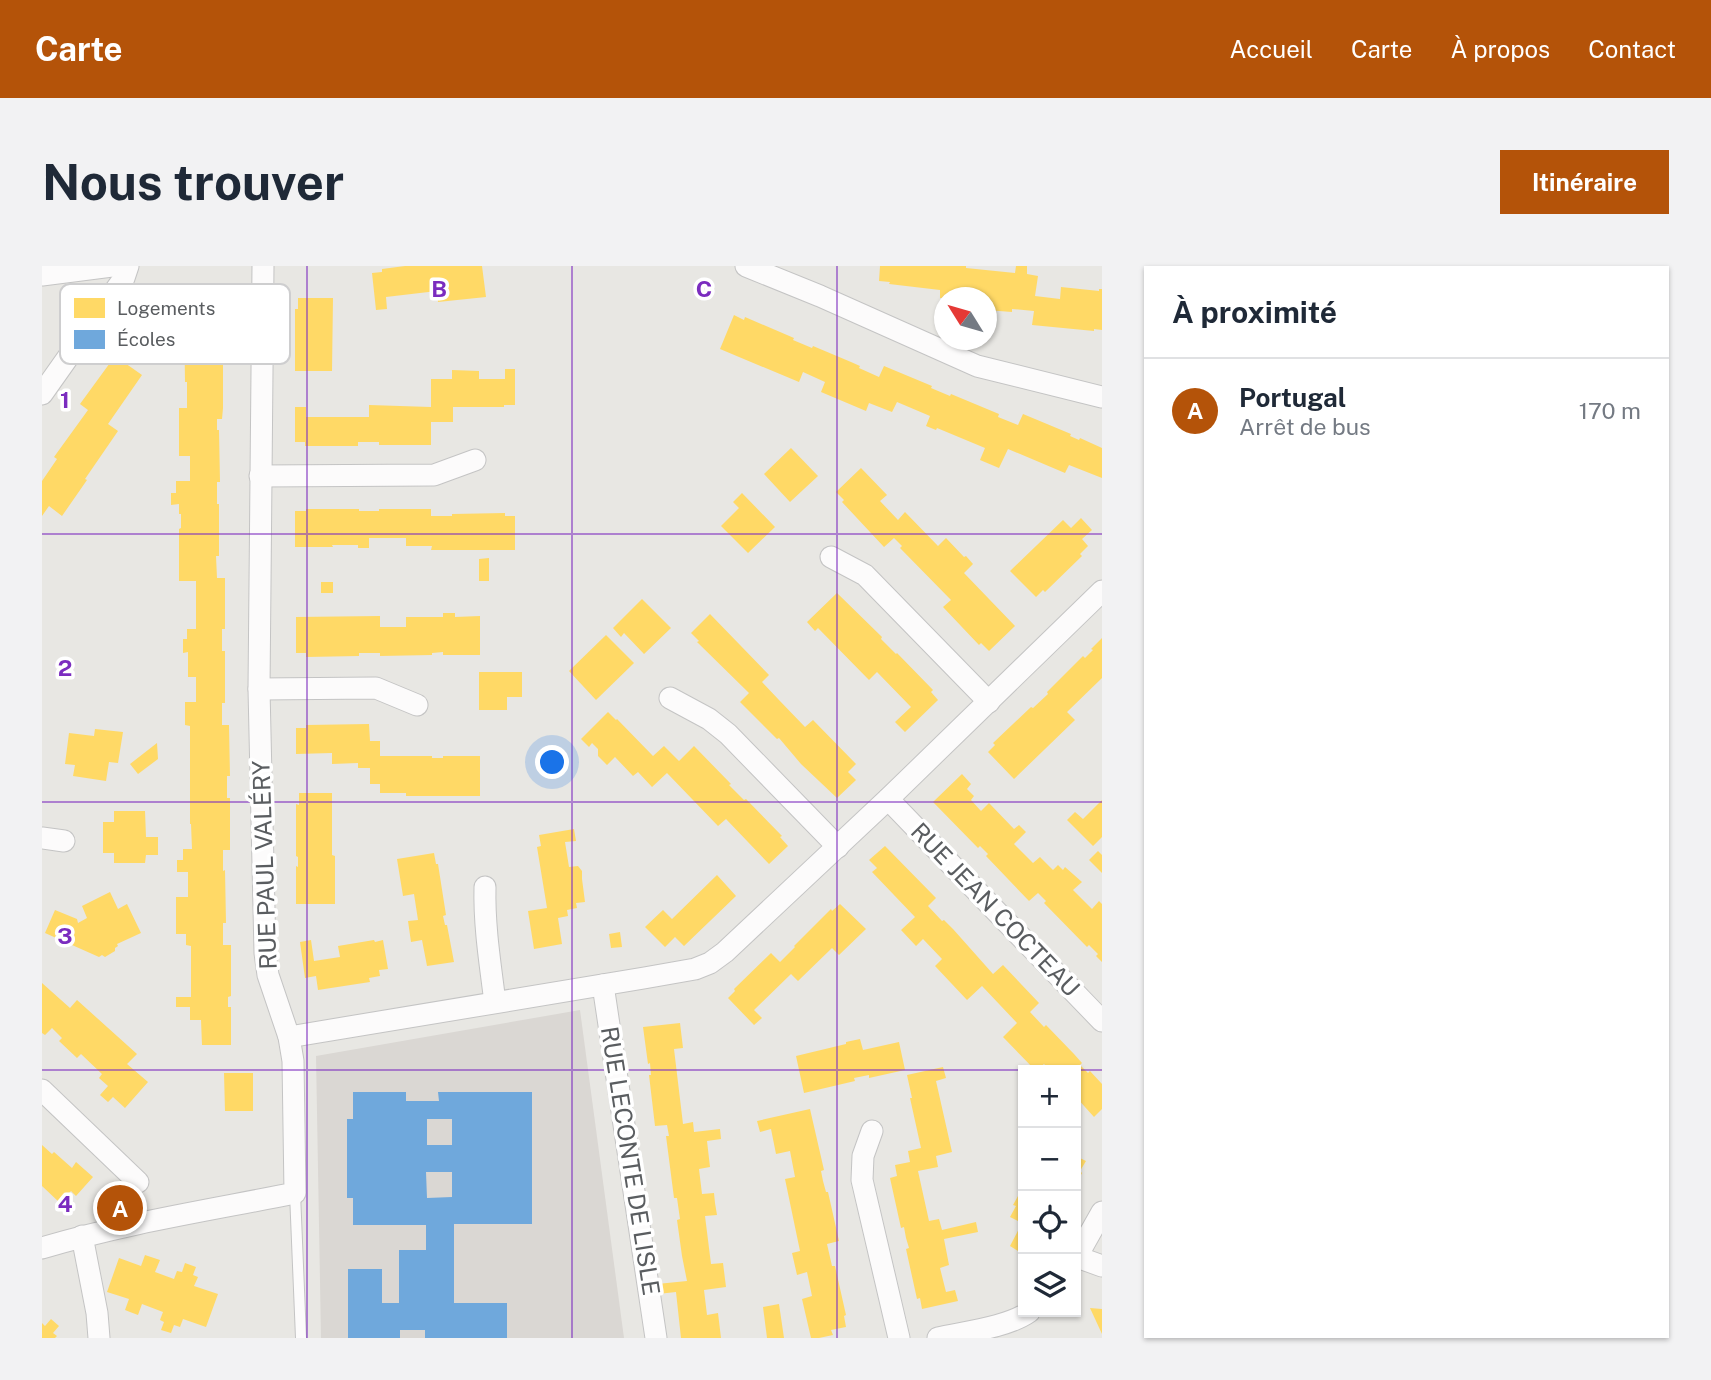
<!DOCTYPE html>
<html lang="fr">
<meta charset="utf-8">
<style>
:root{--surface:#fff;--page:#f2f2f3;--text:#1f2937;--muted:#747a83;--line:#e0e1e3;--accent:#b45309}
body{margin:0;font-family:"Public Sans",sans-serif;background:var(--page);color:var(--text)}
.controls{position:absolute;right:21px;bottom:21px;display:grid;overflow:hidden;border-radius:0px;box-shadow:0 2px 5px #0004}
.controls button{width:63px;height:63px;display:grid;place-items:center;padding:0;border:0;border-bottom:2px solid var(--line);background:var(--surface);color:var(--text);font:35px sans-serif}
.compass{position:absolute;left:892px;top:21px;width:63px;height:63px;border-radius:50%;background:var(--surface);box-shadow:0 2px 5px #0004;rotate:307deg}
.you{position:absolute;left:511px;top:497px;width:24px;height:24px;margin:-18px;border:5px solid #fff;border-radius:50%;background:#1a73e8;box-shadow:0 0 0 10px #1a73e833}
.badge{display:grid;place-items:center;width:46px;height:46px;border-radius:50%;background:var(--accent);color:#fff;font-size:23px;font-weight:700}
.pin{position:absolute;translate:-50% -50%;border:4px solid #fff;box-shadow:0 2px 7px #0006}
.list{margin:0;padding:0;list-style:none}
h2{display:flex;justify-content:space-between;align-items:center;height:91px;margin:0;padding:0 28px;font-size:30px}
h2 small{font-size:23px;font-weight:400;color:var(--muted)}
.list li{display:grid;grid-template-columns:46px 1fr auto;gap:21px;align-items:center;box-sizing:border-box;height:105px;padding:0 28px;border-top:2px solid var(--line)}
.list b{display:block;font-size:26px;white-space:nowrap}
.list p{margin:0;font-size:23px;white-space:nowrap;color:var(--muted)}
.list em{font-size:23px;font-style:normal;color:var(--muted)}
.icon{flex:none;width:38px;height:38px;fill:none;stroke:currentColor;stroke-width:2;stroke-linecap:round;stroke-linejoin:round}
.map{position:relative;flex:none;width:1060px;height:1072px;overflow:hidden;border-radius:0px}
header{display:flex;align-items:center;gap:42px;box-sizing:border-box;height:98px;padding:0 35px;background:var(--accent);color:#fff}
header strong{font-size:33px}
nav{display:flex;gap:38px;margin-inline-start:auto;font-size:24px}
.intro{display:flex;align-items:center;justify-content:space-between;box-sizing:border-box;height:168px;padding:0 42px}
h1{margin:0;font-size:49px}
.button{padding:18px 32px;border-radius:0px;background:var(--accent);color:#fff;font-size:24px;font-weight:700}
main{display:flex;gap:42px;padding:0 42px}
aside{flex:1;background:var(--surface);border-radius:0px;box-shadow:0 2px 5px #0004}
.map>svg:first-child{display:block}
.education{fill:#dad7d3}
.homes{fill:#ffd966}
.schools{fill:#6fa8dc;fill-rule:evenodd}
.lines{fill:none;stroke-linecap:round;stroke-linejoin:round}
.lane-casing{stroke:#c4c4c4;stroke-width:12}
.street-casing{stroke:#c4c4c4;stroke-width:23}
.lane{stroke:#fcfbfb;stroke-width:10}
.street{stroke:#fcfbfb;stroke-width:21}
.grid{fill:none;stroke:#7b2cbf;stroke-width:2;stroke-opacity:0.55}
.labels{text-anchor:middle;stroke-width:7;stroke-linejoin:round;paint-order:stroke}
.street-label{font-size:24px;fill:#5a5d60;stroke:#fff}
.key{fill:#fff;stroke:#cececf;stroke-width:2}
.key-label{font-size:19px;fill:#5a5d60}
.grid-label{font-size:23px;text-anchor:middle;font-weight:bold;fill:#7b2cbf;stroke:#fff;stroke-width:7;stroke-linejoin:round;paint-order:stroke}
</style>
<header>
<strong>Carte</strong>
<nav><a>Accueil</a><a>Carte</a><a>À propos</a><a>Contact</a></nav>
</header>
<div class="intro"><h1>Nous trouver</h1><a class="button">Itinéraire</a></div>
<main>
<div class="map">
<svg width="1060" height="1072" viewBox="0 0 1060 1072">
<rect width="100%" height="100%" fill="#e8e7e3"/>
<path class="education" d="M538,744L582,1072H279L274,790Z"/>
<g class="homes">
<path d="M363,0H440L444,31L396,36L395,25L344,31L345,43L334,44L330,7L340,6V3Z"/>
<path d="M838,0H924V2L973,7L974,0H985V8L996,10L993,30L1018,33L1019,21L1057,25V23H1060V64L1052,63V65L990,59L992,45L970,43V46L944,44V32H898V24L847,18L848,16L837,15Z"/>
<path d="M155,32H178V43H181V80H179V90H181V142L180,153H175V164H177L178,216H175V238H177V290H174L175,312H183V363H180V385H183V437H180V459H187L188,510H185V532H188V584H181V605L183,604L184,657H181V679H189V730L186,731V741H189V779H160L159,754H148V741H134V731H149V680L144,679V668H134V631H146V606H135V594H141V583H150L149,558H148V460L143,459V436H154V411H146V386L141,387V373H145V363H154V315H137V263L139,262V248H137V238L129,239V227H134V215H148V190H137V142H145V116H143L142,43H155Z"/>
<path d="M256,32H291L290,105H253V43H256Z"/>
<path d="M692,49L702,54L703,51L752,72L751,74L770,82L771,80L809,96L818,100L817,102L837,111L842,100L890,120L889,122L908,130L909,128L957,148L956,151L976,159L981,148L1029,168L1028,170L1037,174L1038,172L1060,182V212L1027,199L1023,207L966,183L957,202L938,194L943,182L895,162L894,164L884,160L888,150L855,136L850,146L827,137L824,145L779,126L783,116L761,106L757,116L678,83Z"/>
<path d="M73,90L100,109L66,158L76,165L43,213L45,214L20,250L7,240L0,250V215L15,193L12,191L46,144L38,138Z"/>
<path d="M463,103H473V139H462V141H411V156H389V179H337V176H316V180H263V176H253V141H264V151H327V139L389,141V113H410V104L437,105V113H463Z"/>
<path d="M749,182L776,210L748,236L722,208Z"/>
<path d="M819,202L845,229L838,235L856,254L863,246L896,280L904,272L922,291L924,290L931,298L922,307L973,360L947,385L939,377L937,379L901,341L909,334L858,282L860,280L852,272L842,281L800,236L802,234L794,226Z"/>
<path d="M700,227L733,261L706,287L679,260L697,242L691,236Z"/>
<path d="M264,243H317V245H337V243H389V250H410V248L463,247V250H473V284H389L390,280H364V272H327V282H316V279H290L291,281H253V245H264Z"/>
<path d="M1039,252L1050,264L1040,273L1046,280L1038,288L1040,290L1003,326L1001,324L994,331L968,305L1021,254L1029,262Z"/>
<path d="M447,292V315H437V293Z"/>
<rect x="279" y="316" width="12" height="11"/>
<path d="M795,327L840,371L839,373L854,388L855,387L891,424L889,426L896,434L863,466L853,456L869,441L835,406L827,414L776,362L773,365L765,356Z"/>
<path d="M600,333L629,362L602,388L582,367L579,371L571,362Z"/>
<path d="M401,347H413V351L438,350V389H401V386L390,387V389L338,390V387H317V390L264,391V387H254V351L338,350V361H364V351H401Z"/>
<path d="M668,348L727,409L720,416L737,434L763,461L771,454L814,498L806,506L814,514L795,532L759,498L737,472L735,473L698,436L707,427L655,376L657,375L649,367Z"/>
<path d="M564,369L592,397L554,434L527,405Z"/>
<path d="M1060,372V412L1025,446L1033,454L972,513L946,486L953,479L951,477L989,441L991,442L1006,428L1005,426L1041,390L1043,392L1051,384L1049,383Z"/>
<path d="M437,406H480V431H465V444H437Z"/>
<path d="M566,446L574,454L575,453L611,490L622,480L637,495L652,480L689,518L687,519L702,534L704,533L740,570L738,571L746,580L727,598L684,553L676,560L625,507L610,521L596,506L591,510L573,491L565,499L556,490V483L550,477L547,481L539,473Z"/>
<path d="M327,458L328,475H338V490H390V492H401V490H438V530H364V527H338V518H328V502H316V497L290,498V487L254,488V462H264V459Z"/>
<path d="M53,463L81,466L76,497L67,496L64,515L31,510L33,499L23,498L27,467L52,470Z"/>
<path d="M115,477L116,493L96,508L88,498Z"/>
<path d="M920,508L929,518L925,523L932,530L929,534L939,545L947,537L972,563L977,559L984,566L972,578L991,597L998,591L1011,604L1016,599L1021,604L1023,601L1040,616L1031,624L1050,643L1057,635L1060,638V696L1054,690L1056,688L1047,679L1045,681L1002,637L1004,635L996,627L987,635L944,590L946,588L938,580L936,582L891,536Z"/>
<path d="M257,527H290V589L293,590V638H254V600L256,601V591L254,590V538L257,539Z"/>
<path d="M1060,534V571L1051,580L1025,554L1033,546L1041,553Z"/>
<path d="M72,545H103L104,571H116V589H104L103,597H72V587H61V556H72Z"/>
<path d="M532,563L534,575L523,576L527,601L536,600L540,605V613L543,636L534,637L535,642L525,644L526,650L516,652L520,678L492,683L486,645L505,642L495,581L499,580L497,569Z"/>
<path d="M843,580L894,632L886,640L900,655L902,654L911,663L951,708L961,699L997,737L988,746L1002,761L1004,759L1032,788L1040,797L1038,799L1046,807L1048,805L1060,818V843L1052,851L1034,831V804H1008L1002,798L995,804H993L961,771L975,757L940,720L925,734L893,700L900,693L881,673L874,680L859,664L873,651L830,606L835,602L827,594Z"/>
<path d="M1056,585L1060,589V607L1047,594Z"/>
<path d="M392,587L394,598H396L404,649L401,650L403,659H405L412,696L385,700L380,674L369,676L366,655L376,654L372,628L361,630L355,593Z"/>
<path d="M675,609L694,630L642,680L633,671L623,681L603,661L621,644L630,653Z"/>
<path d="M68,626L76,643L85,638L99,667L75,678L76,680L73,682V685L63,691L60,689L57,691L3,667L13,644L35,653L36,657L45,652L40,640Z"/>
<path d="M798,638L824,663L797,689L790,682L756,715L749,708L712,744L720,752L712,759L686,732L693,725L692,723L729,687L738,696L753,681L752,680L789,643L790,645Z"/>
<path d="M578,666L580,681L569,682L567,668Z"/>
<path d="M269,674L272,695L298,691L296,680L332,674L333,676L341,674L346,703L337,704L338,710L327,712L328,716L276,724L274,710L263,712L258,676Z"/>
<path d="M0,717L28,742L35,734L95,788L85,798L106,816L83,842L71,831L66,836L58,829L66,820L57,812L60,808L39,788L35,792L17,775L20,772L10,762L3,769L0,767Z"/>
<path d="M638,757L641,782L632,783L641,858L651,856L652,866L678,863L679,873L665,875L668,901L657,903L660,928L672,927L673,937L675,949L663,950L669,998L681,997L684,1021L662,1024L665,1049L676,1047L679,1072H639L634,1026L616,1028L615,1018L645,1015L640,990L635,954L638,953L635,932H632L624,870H627L625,859L613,860L607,809H609L608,797L606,798L601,761Z"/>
<path d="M818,773L821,784L857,776L863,804L827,812V809L812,812L813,815L762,827L754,790L804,778V776Z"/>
<path d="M901,801L904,812L894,815L910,886L894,890L896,901L876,905L887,955L897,953L900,964L934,956L936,966L902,973L907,999L898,1002L904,1026L913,1024L916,1035L880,1043L878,1032L875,1033L864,983L867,982L864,972L862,961L859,962L848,912L855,910L853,899L868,896L866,885L879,882L868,832H870L865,809Z"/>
<path d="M182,807H211V845H183Z"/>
<path d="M768,843L782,904L779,905L781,915L784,926H786L797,975L785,978L790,1000H793L804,1049L802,1050L804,1061L789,1064L791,1069L777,1072H769L760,1033L770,1030L765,1006L755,1009L750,987L758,985L743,913L753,911L748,885L734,888L729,863L718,866L715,855Z"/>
<path d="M0,879L10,888L12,886L30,902L34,896L51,911L34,930L29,925L18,937L0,920Z"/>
<path d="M1034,890L1044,895L1038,905L1040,907L1034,919Z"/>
<path d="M976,930L981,932V988L968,980L980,957L968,951L974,940L971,939Z"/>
<path d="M103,989L118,994L113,1006L132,1013L135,1005L140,1006L143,997L154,1001L151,1009L156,1011L152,1020L176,1028L164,1061L141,1053L138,1061L132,1059L129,1067L119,1064L122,1056L118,1054L121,1046L100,1038L96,1049L88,1046L83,1044L87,1033L65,1026L77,992L99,1000Z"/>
<path d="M737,1038L742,1072H725L721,1041Z"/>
<path d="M1048,1042L1060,1043V1068Z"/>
<path d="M9,1053L17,1060L11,1067L15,1070L13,1072H0V1057L3,1060Z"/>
</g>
<path class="schools" d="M311,826H364V835H397L396,826H490V958H412V1037H465V1072H383V1064H358V1072H306V1003H340V1037H357V984H384V959H311V932H305V853H311ZM385,853H410V879H385ZM384,906H410V931L385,932Z"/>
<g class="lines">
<defs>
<path id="lane" d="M253,927L259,1072"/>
<g id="street">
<path d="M704,0L778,30L935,100L1060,131"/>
<path d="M0,9L70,0"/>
<path d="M0,128L82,12L86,0"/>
<path d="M218,210L392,209L433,194"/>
<path d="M789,291L823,309L947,436"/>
<path d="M217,423L334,422L375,439"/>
<path d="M628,432L667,453L686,468L796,581"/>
<path d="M846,533L1060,755"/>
<path d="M0,572L22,575"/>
<path d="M443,621C442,659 448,697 453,736"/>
<path d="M561,719L614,1072"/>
<path d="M247,771L602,712L653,703L668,697L683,686L846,533L1060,325"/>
<path d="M0,824L96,916"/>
<path d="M830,865L821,890L820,914L857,1072"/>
<path d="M40,970L55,1047L57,1072"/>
<path d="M0,982C83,957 168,944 253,927L251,795L247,771L226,709L223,687L217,423L221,0"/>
<path d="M1035,991L1060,1000"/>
<path d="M1034,992L1060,946"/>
<path d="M896,1072C923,1066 966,1061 987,1046"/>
</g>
</defs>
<use href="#lane" class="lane-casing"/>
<use href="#street" class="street-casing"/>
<use href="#lane" class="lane"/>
<use href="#street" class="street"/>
</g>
<path class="grid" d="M265,0V1072M530,0V1072M795,0V1072M0,268H1060M0,536H1060M0,804H1060"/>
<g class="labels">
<g class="street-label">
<text transform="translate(223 599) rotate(-92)" y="8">RUE PAUL VALÉRY</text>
<text transform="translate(953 644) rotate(46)" y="8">RUE JEAN COCTEAU</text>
<text transform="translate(588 895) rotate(81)" y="8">RUE LECONTE DE LISLE</text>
</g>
</g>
<rect x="18" y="18" width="230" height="80" rx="10" class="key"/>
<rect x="32" y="32" width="31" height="20" fill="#ffd966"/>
<rect x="32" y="64" width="31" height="19" fill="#6fa8dc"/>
<g class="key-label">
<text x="75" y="49">Logements</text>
<text x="75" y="80">Écoles</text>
</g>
<g class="grid-label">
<text x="397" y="31">B</text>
<text x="662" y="31">C</text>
<text x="23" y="142">1</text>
<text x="23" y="410">2</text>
<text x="23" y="678">3</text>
<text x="23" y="946">4</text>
</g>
</svg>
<div class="controls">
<button>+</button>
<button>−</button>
<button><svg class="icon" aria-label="locate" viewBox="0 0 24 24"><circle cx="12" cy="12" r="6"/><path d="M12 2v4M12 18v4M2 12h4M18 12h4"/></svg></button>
<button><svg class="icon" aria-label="layers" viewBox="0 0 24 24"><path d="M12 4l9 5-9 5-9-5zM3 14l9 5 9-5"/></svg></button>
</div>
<svg class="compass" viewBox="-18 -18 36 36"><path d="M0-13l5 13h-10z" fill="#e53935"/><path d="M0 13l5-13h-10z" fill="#747a83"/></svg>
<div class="you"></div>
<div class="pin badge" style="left:78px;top:942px">A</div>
</div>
<aside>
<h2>À proximité<small></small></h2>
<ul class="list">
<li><span class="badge">A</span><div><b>Portugal</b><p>Arrêt de bus</p></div><em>170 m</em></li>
</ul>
</aside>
</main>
